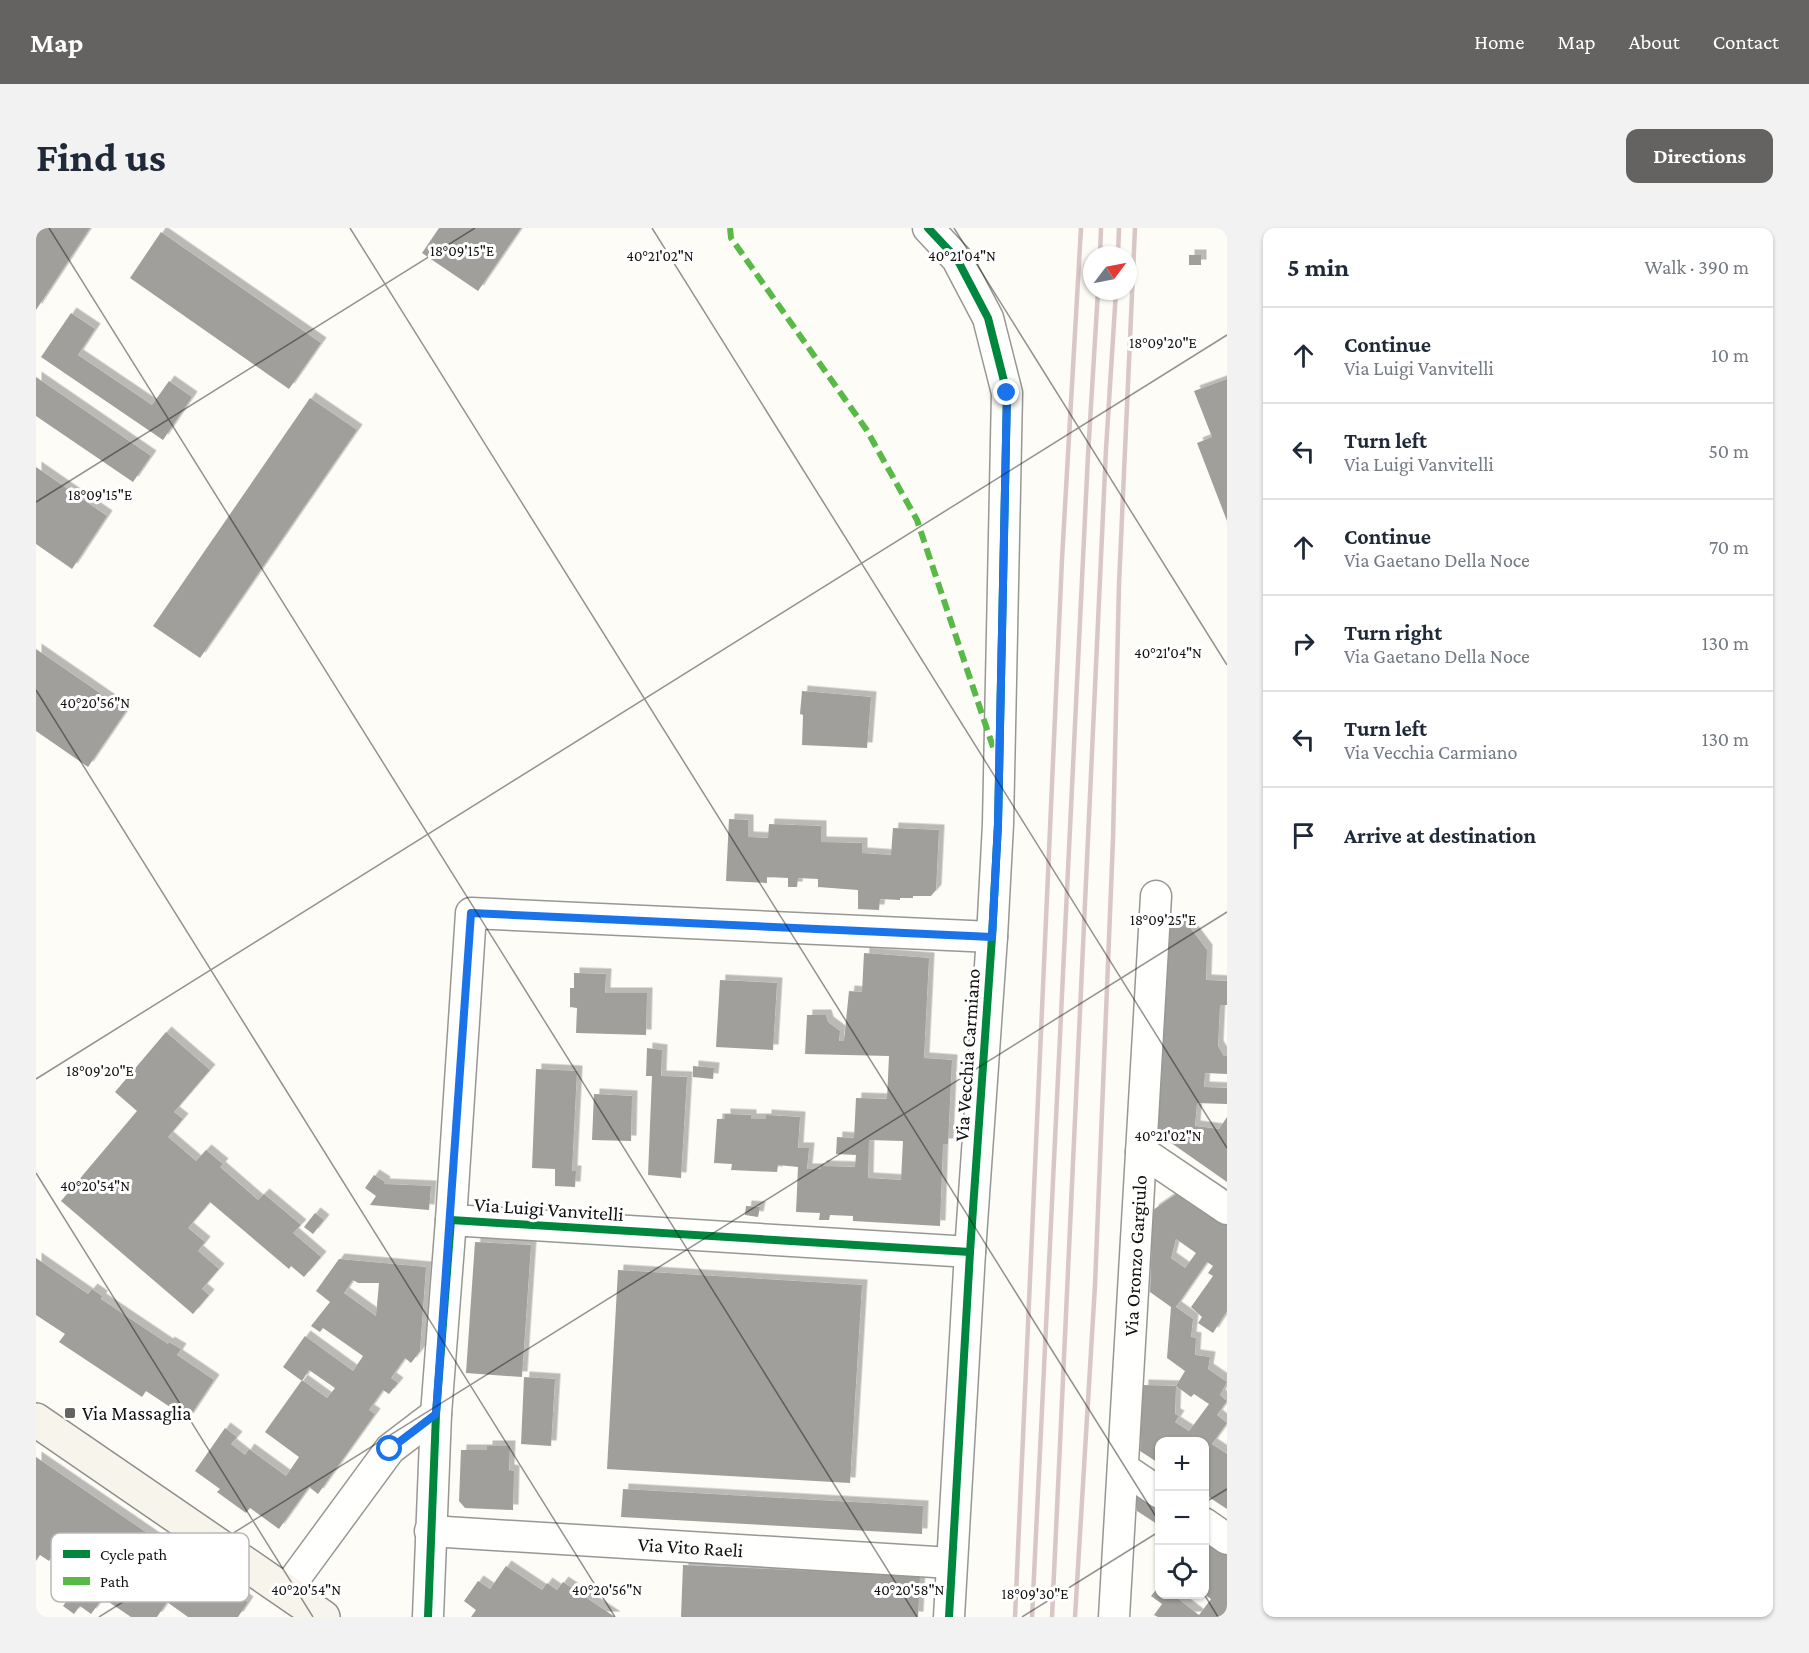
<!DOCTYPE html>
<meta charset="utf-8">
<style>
:root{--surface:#fff;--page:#f2f2f3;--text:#1f2937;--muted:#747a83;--line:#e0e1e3;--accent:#646362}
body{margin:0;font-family:"Crimson Pro",serif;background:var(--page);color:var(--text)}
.controls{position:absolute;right:18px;bottom:18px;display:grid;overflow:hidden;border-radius:12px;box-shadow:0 2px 4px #0004}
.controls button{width:54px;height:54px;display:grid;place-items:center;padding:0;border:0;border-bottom:2px solid var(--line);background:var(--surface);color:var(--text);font:30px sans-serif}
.compass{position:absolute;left:1047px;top:18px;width:54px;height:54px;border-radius:50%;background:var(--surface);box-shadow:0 2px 4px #0004;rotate:58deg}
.stop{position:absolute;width:18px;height:18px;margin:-14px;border:4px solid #1a73e8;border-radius:50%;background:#fff}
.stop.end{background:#1a73e8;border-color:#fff;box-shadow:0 2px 6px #0008}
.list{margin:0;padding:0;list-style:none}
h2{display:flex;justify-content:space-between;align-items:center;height:78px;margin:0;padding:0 24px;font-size:26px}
h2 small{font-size:20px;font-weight:400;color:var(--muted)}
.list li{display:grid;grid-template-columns:39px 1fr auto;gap:18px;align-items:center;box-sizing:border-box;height:96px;padding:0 24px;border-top:2px solid var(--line)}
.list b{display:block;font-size:22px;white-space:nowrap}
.list p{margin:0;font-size:20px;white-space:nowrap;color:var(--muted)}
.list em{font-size:20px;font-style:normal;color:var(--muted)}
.icon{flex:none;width:33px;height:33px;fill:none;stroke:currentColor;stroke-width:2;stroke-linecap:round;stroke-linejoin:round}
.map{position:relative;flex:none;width:1191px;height:1389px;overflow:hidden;border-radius:12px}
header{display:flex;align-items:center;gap:36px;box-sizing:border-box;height:84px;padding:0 30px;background:var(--accent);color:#fff}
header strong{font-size:28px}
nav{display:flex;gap:33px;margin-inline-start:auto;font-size:21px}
.intro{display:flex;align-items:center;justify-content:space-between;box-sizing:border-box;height:144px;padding:0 36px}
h1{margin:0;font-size:42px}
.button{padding:15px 27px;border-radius:12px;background:var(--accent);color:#fff;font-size:21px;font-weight:700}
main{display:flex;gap:36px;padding:0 36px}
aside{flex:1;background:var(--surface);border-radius:12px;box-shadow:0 2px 4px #0004}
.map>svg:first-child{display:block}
.building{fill:#a19f9c;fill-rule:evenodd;filter:url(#shadow)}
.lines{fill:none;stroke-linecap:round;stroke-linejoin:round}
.street-casing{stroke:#979795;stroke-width:33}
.secondary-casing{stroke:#8e8d8b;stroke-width:36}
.street{stroke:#fffffe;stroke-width:30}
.secondary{stroke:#f6f4eb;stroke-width:33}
.rail{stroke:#d9c6c7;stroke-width:4.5}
.quiet{stroke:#58b947;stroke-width:6;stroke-dasharray:12 6;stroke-linecap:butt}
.cycleway-casing{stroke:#fff;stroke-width:11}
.cycleway{stroke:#00873e;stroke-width:8}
.route{stroke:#1a73e8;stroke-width:8}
.ticks{fill:none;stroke:#111;stroke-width:1.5;stroke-opacity:0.45}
.poi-dot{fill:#646362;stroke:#fff;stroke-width:2}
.labels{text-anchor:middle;stroke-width:6;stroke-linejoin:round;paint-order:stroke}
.street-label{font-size:20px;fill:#111;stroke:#fff}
.poi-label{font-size:20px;fill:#111;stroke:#fff;text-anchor:start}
.key{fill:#fff;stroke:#b8b8b8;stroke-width:1.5}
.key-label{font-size:16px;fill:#111}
.ticks-label{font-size:15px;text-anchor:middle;fill:#111;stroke:#fff;stroke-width:6;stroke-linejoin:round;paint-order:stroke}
</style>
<header>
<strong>Map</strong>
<nav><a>Home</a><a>Map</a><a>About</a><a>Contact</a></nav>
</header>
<div class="intro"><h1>Find us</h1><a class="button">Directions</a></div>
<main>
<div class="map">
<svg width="1191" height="1389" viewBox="0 0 1191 1389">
<defs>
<filter id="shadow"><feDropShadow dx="5.5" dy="-5.5" stdDeviation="0" flood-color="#0004"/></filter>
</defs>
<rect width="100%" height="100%" fill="#fdfcf7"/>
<g class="building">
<path d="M0,0H54L0,82Z"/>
<path d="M403,0H485L442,63L386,25Z"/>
<path d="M125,4L285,115L253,161L94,50Z"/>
<rect x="1153" y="27" width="12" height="10"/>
<path d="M35,85L59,101L42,127L116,177L133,153L156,169L127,212L5,129Z"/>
<path d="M0,149L115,228L97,254L0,188Z"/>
<path d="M1191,151V293L1161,215L1176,209L1158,163Z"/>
<path d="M274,170L321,202L164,430L117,398Z"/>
<path d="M0,239L71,288L36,341L0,316Z"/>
<path d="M0,421L90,483L52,539L0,503Z"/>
<path d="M766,463L835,469L831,520L766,517L767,487L764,486Z"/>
<path d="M693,591L712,592V609L732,610L733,596L785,598V614L826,615V625L855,627L857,600L903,602L900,662L895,668H877V670H864V672L844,671L843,682L822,681V662L782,659V651L762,650L761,659H752V650L731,649V655L690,653Z"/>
<path d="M1147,690L1171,722L1170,752L1191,753V777H1184L1182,818L1188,828H1191V846L1169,845L1168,859L1191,860V876L1161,875L1159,898L1183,901L1191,889V954L1121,905L1131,703Z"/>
<path d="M828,725L893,730L888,830L916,832L912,916H907L904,998L817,993V988L794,987L793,992H783L784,985L760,984L762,939L742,937L741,944L695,942L696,936L678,935L681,891H689V886L715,887V891H730V887L764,889L762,920H773L771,941H785V938L819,939L820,927L800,926L801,909L818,910L820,870L851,871L853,828L769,826L771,787H790L792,794L804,803L803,813H808L813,763L826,764ZM833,912L867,913L865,952L832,950Z"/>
<path d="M538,745L570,746L569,765H611L610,807L540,805L541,780L534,779V760H538Z"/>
<path d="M684,752L741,755L737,822L680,819Z"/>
<path d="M130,804L174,842L138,884L147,891L132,909L160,933L170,922L187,936L184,939L222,972L228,966L265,997L257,1005L285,1029L268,1049L255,1038L253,1041L174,974L152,1000L169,1014L162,1023L183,1041L166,1061L173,1067L157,1086L25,973L101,883L79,864Z"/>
<path d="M611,820L626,822L625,848L651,849L645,950L612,947L616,848H610Z"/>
<path d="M657,838L678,840L677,851L657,849Z"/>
<path d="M500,841L541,843L536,943H540L539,959L519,958V941L496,940Z"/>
<path d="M558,866L596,868L595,913L556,912Z"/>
<path d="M338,947L349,954L348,956L395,958L393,982L334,977L340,968L329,960Z"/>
<path d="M1140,966L1191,996V1083L1177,1105L1162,1095L1166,1089L1155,1079L1177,1048L1172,1045L1177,1038L1171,1034L1140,1079L1157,1091L1155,1109L1160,1110L1159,1127L1174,1129L1172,1141L1191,1154L1184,1167L1191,1173L1181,1187L1191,1195L1176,1216L1191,1226V1281L1168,1266V1214H1124V1236L1104,1223L1107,1157L1140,1158L1149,1143L1131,1130L1135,1079L1114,1064L1117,982ZM1140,1011L1160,1025L1149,1040L1135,1030ZM1140,1158L1155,1169L1158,1166L1173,1176L1153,1203L1139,1194L1143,1188L1139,1186Z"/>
<path d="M710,978L724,979L722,989L709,987Z"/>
<path d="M279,985L288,992L277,1006L268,999Z"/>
<path d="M439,1014L495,1017L486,1149L430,1145Z"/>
<path d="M0,1030L52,1066L56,1061L66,1068L65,1071L132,1116L133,1114L145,1121L141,1127L178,1152L152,1191L110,1163L106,1169L23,1114L29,1106L0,1087Z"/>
<path d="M303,1031L390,1039L384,1123L375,1135L369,1130L355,1150L362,1155L353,1166L347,1162L333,1182L339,1186L282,1266L273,1259L243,1301L214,1280L210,1285L181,1264L184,1261L159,1243L189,1200L201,1209L195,1216L209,1227L213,1221L250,1248L263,1229L229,1204L266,1152L291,1170L299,1160L273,1142L266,1153L247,1139L269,1108L317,1143L327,1128L287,1100L284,1104L275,1098L294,1074L280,1063ZM317,1052L322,1055H343L340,1088L308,1065Z"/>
<path d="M582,1042L826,1057L814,1255L571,1241Z"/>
<path d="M488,1149L519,1151L515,1218L485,1216Z"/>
<path d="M451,1218H474L473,1242L478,1243L477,1282L429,1280L423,1273L425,1222H451Z"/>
<path d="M0,1229L212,1374L202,1389H152L131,1374L121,1389H95L67,1370L55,1386L44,1378L38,1386L27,1378L44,1354L24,1340L41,1315L30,1307L13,1333L4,1327L0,1333Z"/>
<path d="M587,1261L887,1278L886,1306L585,1289Z"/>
<path d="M1101,1262L1124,1278V1298L1101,1283Z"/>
<path d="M1168,1308L1191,1324V1389H1122L1118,1387L1126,1376L1115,1368L1124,1357V1366H1136L1163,1387L1175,1371L1168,1366Z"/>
<path d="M647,1337L884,1348L882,1389H645Z"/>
<path d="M470,1338L506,1362L511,1355L521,1362L527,1354L579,1389H435L440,1382L428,1373L442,1353L454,1361Z"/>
</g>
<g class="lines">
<defs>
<g id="street">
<path d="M892,0L921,31L952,90L971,165L962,596L956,709L934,1024L913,1389"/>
<path d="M1105,923L1191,981"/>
<path d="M415,992L435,685L956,709"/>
<path d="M1087,1240L1124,1265"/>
<path d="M1168,1295L1191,1311"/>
<path id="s1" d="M394,1303L915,1335"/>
<path d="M249,1364L354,1221L400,1186"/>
<path d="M392,1389L400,1186L415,992L934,1024"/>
<path id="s2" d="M1078,1389L1120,668"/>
</g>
<path id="secondary" d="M0,1192L287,1389"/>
</defs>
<use href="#street" class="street-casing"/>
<use href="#secondary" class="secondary-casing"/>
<use href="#street" class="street"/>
<use href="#secondary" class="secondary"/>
<g class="rail">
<path d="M1064,27L1065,0"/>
<path d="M1082,27L1083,0"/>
<path d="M979,1389L1026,331L1045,0"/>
<path d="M996,1389L1052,227L1062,63"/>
<path d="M1016,1389L1070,221L1080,63"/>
<path d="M1039,1389L1059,1057L1077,611L1083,356L1099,0"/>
</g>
<path class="quiet" d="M694,0L695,10L830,201L881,292L959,525"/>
<defs>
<g id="cycleway">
<path d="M892,0L921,31L952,90L971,165L962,596L956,709L934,1024L913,1389"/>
<path d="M392,1389L400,1186L415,992L934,1024"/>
</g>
</defs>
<use href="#cycleway" class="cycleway-casing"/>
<use href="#cycleway" class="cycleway"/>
</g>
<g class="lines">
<path class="route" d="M354,1221L400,1186L435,685L956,709L962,596L971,165"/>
</g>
<path class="ticks" d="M13,0L881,1389M314,0L1124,1295M616,0L1191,920M918,0L1191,437M0,274L439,0M0,462L579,1389M0,851L1191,107M0,945L277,1389M1168,1275L1191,1261M1168,1366L1182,1389M63,1389L1191,684M986,1389L1124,1303"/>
<rect class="poi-dot" x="28" y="1179" width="12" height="12" rx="3"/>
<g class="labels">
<g class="street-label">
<text transform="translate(931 827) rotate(-86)" y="7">Via Vecchia Carmiano</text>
<text transform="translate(513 981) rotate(4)" y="7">Via Luigi Vanvitelli</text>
<text dy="7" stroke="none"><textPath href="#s2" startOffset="362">Via Oronzo Gargiulo</textPath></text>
<text dy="7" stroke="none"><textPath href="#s1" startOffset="261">Via Vito Raeli</textPath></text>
</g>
<g class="poi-label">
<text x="46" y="1192">Via Massaglia</text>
</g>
</g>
<rect x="15" y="1305" width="198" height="69" rx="9" class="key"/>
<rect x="27" y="1322" width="27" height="8" fill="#00873e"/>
<rect x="27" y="1349" width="27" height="8" fill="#58b947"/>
<g class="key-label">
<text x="64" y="1332">Cycle path</text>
<text x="64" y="1359">Path</text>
</g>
<g class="ticks-label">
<text x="426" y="28">18°09'15"E</text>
<text x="624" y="33">40°21'02"N</text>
<text x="926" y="33">40°21'04"N</text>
<text x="1127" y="120">18°09'20"E</text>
<text x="64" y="272">18°09'15"E</text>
<text x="1132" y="430">40°21'04"N</text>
<text x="59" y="480">40°20'56"N</text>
<text x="1127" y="697">18°09'25"E</text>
<text x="64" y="848">18°09'20"E</text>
<text x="1132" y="913">40°21'02"N</text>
<text x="59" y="963">40°20'54"N</text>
<text x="270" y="1367">40°20'54"N</text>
<text x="571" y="1367">40°20'56"N</text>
<text x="873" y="1367">40°20'58"N</text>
<text x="999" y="1371">18°09'30"E</text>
</g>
</svg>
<div class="controls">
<button>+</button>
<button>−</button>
<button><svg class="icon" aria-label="locate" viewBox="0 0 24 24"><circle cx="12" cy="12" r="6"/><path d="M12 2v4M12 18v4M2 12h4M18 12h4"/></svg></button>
</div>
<svg class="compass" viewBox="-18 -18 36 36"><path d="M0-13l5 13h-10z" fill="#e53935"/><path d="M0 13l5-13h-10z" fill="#747a83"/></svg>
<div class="stop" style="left:354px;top:1221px"></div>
<div class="stop end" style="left:971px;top:165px"></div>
</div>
<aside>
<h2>5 min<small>Walk · 390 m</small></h2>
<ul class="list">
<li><svg class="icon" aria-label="ahead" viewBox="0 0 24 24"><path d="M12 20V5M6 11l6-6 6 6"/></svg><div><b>Continue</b><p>Via Luigi Vanvitelli</p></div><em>10 m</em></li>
<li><svg class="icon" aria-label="left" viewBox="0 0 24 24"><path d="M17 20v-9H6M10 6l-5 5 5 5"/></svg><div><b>Turn left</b><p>Via Luigi Vanvitelli</p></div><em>50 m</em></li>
<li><svg class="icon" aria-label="ahead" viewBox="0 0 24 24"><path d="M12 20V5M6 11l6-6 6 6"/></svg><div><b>Continue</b><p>Via Gaetano Della Noce</p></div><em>70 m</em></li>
<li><svg class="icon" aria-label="right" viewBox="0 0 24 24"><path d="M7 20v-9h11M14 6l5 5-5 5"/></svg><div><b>Turn right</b><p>Via Gaetano Della Noce</p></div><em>130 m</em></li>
<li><svg class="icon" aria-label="left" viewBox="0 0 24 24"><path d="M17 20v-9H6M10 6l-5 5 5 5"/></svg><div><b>Turn left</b><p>Via Vecchia Carmiano</p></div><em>130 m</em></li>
<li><svg class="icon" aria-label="arrive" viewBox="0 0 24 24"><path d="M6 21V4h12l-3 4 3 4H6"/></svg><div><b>Arrive at destination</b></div></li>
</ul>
</aside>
</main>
